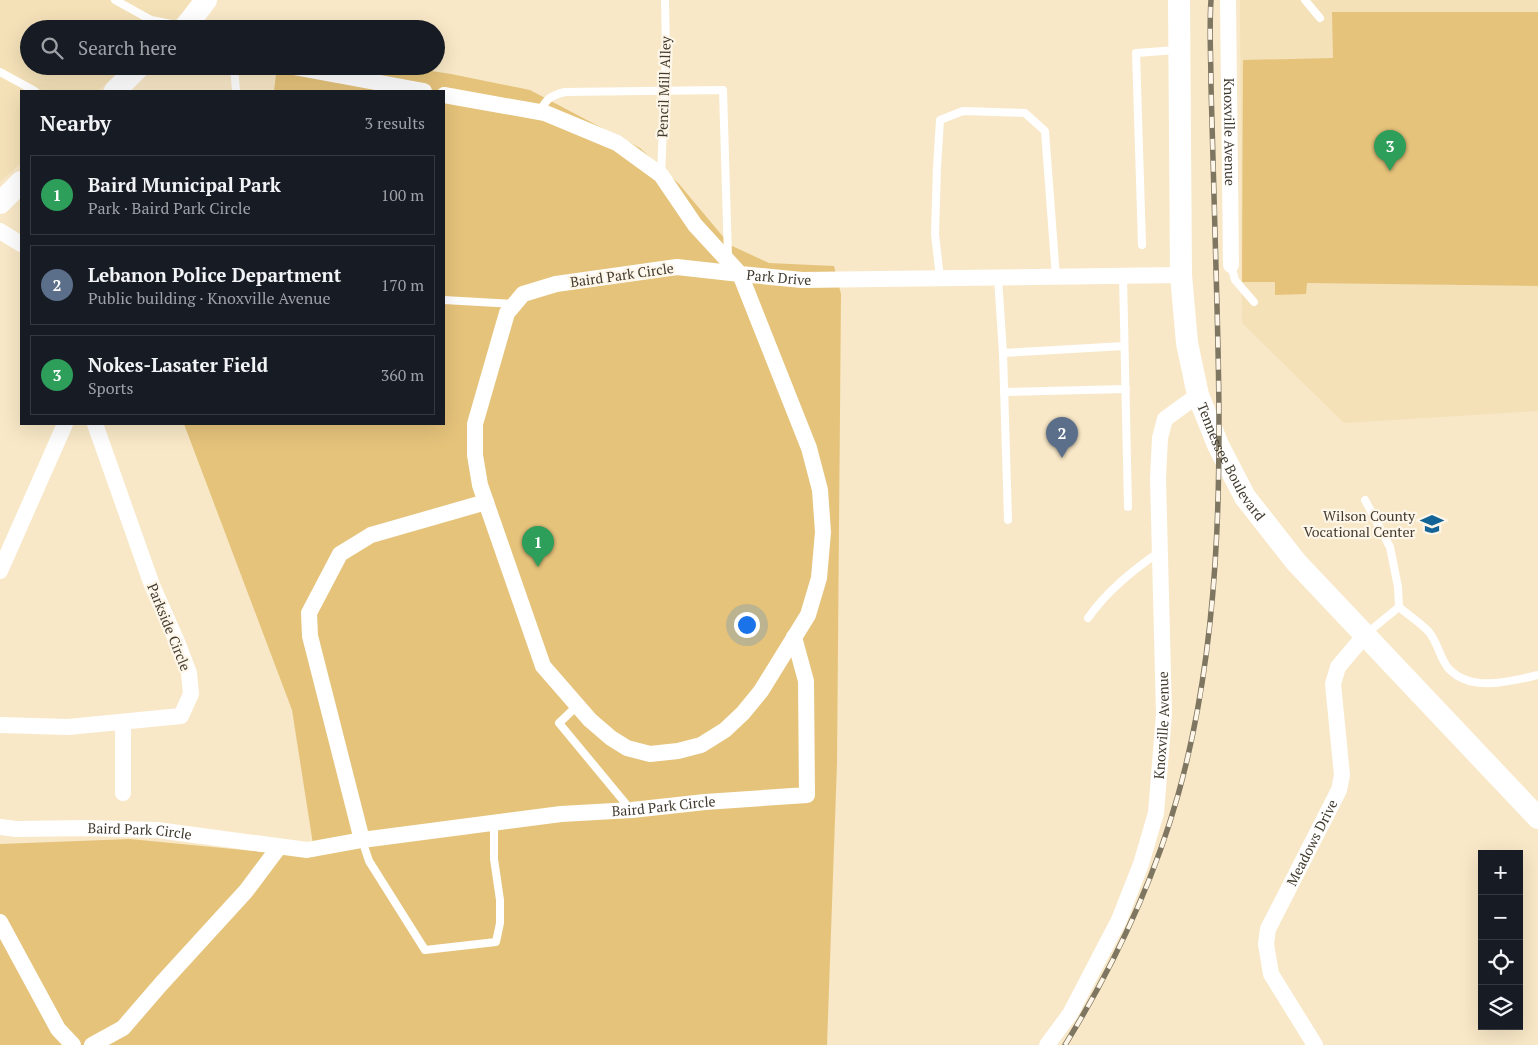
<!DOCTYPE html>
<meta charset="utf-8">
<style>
:root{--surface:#171b24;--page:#20242c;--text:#f1f3f6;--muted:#9ea1a6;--line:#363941;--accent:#8db3cb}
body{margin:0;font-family:"PT Serif",serif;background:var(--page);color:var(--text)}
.controls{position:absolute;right:15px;bottom:15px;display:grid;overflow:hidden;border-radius:0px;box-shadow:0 5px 20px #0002}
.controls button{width:45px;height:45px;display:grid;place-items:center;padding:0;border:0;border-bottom:1px solid var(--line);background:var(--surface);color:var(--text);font:25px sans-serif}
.you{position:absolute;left:746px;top:624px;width:18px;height:18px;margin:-12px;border:4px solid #fff;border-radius:50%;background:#1a73e8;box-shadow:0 0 0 8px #1a73e833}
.badge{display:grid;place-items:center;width:32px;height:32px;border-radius:50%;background:var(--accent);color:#fff;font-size:16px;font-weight:700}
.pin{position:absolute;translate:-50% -41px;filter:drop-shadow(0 1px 2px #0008)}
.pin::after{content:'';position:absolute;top:26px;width:18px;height:15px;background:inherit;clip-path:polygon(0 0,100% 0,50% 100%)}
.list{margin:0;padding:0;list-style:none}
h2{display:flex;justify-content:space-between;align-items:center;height:65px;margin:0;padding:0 20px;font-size:21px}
h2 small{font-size:16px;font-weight:400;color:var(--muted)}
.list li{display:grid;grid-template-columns:32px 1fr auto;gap:15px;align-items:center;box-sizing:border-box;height:80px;margin:0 10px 10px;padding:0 10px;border:1px solid var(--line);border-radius:0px}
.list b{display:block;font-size:19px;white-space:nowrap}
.list p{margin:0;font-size:16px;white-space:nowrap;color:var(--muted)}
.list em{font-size:16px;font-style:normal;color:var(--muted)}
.icon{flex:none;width:28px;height:28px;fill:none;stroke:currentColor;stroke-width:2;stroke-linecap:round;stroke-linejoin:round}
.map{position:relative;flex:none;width:1538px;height:1045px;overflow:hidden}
.search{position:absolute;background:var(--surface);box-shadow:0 5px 20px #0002;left:20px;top:20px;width:425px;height:55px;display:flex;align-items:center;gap:12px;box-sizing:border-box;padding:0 18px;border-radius:28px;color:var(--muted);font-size:19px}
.panel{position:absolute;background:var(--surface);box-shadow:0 5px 20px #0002;left:20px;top:90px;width:425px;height:335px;border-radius:0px}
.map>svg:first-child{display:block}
.built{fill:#f4e1b8}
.green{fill:#e5c37b}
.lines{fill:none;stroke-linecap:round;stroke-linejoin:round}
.lane{stroke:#fff;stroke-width:8}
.street{stroke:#fff;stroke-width:16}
.secondary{stroke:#fff;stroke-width:22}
.rail-casing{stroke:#7f7662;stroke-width:5.5}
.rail{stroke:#fdf6e9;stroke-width:4;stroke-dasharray:11;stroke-linecap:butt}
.labels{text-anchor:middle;stroke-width:4.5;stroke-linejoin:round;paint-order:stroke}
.street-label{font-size:14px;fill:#413b2e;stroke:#fdf6e9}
.poi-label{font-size:14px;fill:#413b2e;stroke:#fdf6e9;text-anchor:end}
</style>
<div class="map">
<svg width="1538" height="1045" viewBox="0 0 1538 1045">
<rect width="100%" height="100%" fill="#f8e8c7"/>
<g class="built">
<path d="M0,0H195L165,29H29V66H124L98,91H21V163L0,182Z"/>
<path d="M1240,0H1538V411L1344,423L1242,323Z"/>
</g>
<g class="green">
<path d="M1332,12H1538V286L1307,283L1306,294L1275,295V282H1242L1243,60L1333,58Z"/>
<path d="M277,66H399L451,74L530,90L640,148L679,184L730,245L769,263L834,266L841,294L837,763L827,1045H0V844L130,839L315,857L292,710L184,424H444V91H274Z"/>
</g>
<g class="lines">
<g class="lane">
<path d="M115,0L151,20L182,26"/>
<path d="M1305,0L1320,18"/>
<path d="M234,66L236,91"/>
<path d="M0,72L35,91"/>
<path d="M539,112C547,99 549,96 565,92L723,90L728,257"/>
<path d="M661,175L666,53L665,0"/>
<path d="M1142,245L1136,53L1177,50"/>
<path d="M1231,265L1235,280L1254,302"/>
<path d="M1123,276L1128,507"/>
<path d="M940,278L935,234L937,167L940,120L963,111L1025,113L1045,131L1056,277"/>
<path d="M998,278L1003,353L1124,346"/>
<path d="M444,300L514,304"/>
<path d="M1003,353L1008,520"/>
<path d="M1004,392L1126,389"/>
<path d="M1365,500L1390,547L1398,587L1399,607L1367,633"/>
<path d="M1399,607C1408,615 1421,623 1429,632C1438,643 1440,659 1449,669C1472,693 1511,681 1538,675"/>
<path d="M1088,618C1107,591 1132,571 1159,552"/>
<path d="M577,706L559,723L631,810"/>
<path d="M362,840L369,861L425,950L496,942L500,923V900L494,859V823"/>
</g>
<g class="street">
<path id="s1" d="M1228,0L1231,265"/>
<path d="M288,66L424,91"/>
<path id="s2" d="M444,95L545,113L617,143L661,175L695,225L740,274L802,280L1181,275"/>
<path d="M0,231L21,244"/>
<path d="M677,267L740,274L809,448L820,490L823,532L819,578L808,615L761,691L743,713L725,730L701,745L678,751L650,754L627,748L611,738L590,720L543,666L480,485L475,455V424L507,313L523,294L556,284Z"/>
<path d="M0,571L65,424"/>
<path d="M123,723V793"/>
<path d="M0,725L68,727L181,716L191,694L189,673L178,644L152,585L95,424"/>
<path id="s3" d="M0,827L16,829L86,828L157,830L307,850L362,840L561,814L632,810L705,802L807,795L806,681L794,637"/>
<path d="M362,840L310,636L309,613L340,554L371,535L486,502"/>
<path d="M0,922L58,1029L73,1045"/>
<path d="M92,1045L123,1028L161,984L246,891L279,847"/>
<path id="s4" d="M1047,1045L1070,1014L1119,920L1141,864L1156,813L1164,714L1158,478L1160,438L1165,419L1198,395"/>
<path id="s5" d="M1315,1045L1271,974L1266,944L1268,929L1339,790L1342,775L1333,684L1338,667L1365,635"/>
</g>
<g class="secondary">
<path id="s6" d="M1179,0L1181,275L1187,343L1198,395L1218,445L1245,497L1296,562L1538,818"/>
<path d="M184,29L206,0"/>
<path d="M115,91L140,66"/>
<path d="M0,203L21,182"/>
</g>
<defs>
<path id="rail" d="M1065,1045C1113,967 1153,884 1178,795C1229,613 1220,419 1215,232C1214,183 1212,135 1211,86C1211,58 1209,29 1211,0"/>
</defs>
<use href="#rail" class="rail-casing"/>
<use href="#rail" class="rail"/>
</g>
<defs>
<symbol id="school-bare" viewBox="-9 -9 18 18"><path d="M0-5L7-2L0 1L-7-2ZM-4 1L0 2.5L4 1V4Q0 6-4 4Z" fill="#126496" stroke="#fdf6e9" stroke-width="2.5" paint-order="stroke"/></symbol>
</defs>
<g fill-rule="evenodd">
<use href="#school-bare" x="1416" y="508" width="32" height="32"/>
</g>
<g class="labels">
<g class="street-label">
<text transform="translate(664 87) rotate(-88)" y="5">Pencil Mill Alley</text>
<text dy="5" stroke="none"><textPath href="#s1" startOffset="132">Knoxville Avenue</textPath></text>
<text transform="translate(622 275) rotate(-8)" y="5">Baird Park Circle</text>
<text dy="5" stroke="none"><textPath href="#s2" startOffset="401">Park Drive</textPath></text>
<text dy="5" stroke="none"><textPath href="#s6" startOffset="471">Tennessee Boulevard</textPath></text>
<text transform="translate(169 627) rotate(68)" y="5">Parkside Circle</text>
<text dy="5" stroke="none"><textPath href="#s4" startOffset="346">Knoxville Avenue</textPath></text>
<text dy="5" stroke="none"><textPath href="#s3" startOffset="668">Baird Park Circle</textPath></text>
<text dy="5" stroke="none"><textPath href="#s3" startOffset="140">Baird Park Circle</textPath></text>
<text dy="5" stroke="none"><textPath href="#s5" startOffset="226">Meadows Drive</textPath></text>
</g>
<g class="poi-label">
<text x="1415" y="521">Wilson County<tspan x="1415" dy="16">Vocational Center</tspan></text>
</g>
</g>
</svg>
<div class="controls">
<button>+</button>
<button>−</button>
<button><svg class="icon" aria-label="locate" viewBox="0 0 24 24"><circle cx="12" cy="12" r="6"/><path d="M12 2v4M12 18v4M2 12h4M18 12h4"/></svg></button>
<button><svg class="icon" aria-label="layers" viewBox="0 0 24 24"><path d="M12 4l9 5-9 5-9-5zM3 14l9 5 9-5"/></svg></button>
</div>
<div class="you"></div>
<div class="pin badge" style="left:538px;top:567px;background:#2e9e5b">1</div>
<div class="pin badge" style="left:1062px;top:458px;background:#5c6f8a">2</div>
<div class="pin badge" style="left:1390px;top:171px;background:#2e9e5b">3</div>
<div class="search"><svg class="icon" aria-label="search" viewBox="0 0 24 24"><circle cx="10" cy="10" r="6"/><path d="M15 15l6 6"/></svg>Search here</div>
<section class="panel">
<h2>Nearby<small>3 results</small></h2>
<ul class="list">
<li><span class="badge" style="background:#2e9e5b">1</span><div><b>Baird Municipal Park</b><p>Park · Baird Park Circle</p></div><em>100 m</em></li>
<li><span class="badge" style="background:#5c6f8a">2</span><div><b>Lebanon Police Department</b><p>Public building · Knoxville Avenue</p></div><em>170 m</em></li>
<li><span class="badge" style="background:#2e9e5b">3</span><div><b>Nokes-Lasater Field</b><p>Sports</p></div><em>360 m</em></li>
</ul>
</section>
</div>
